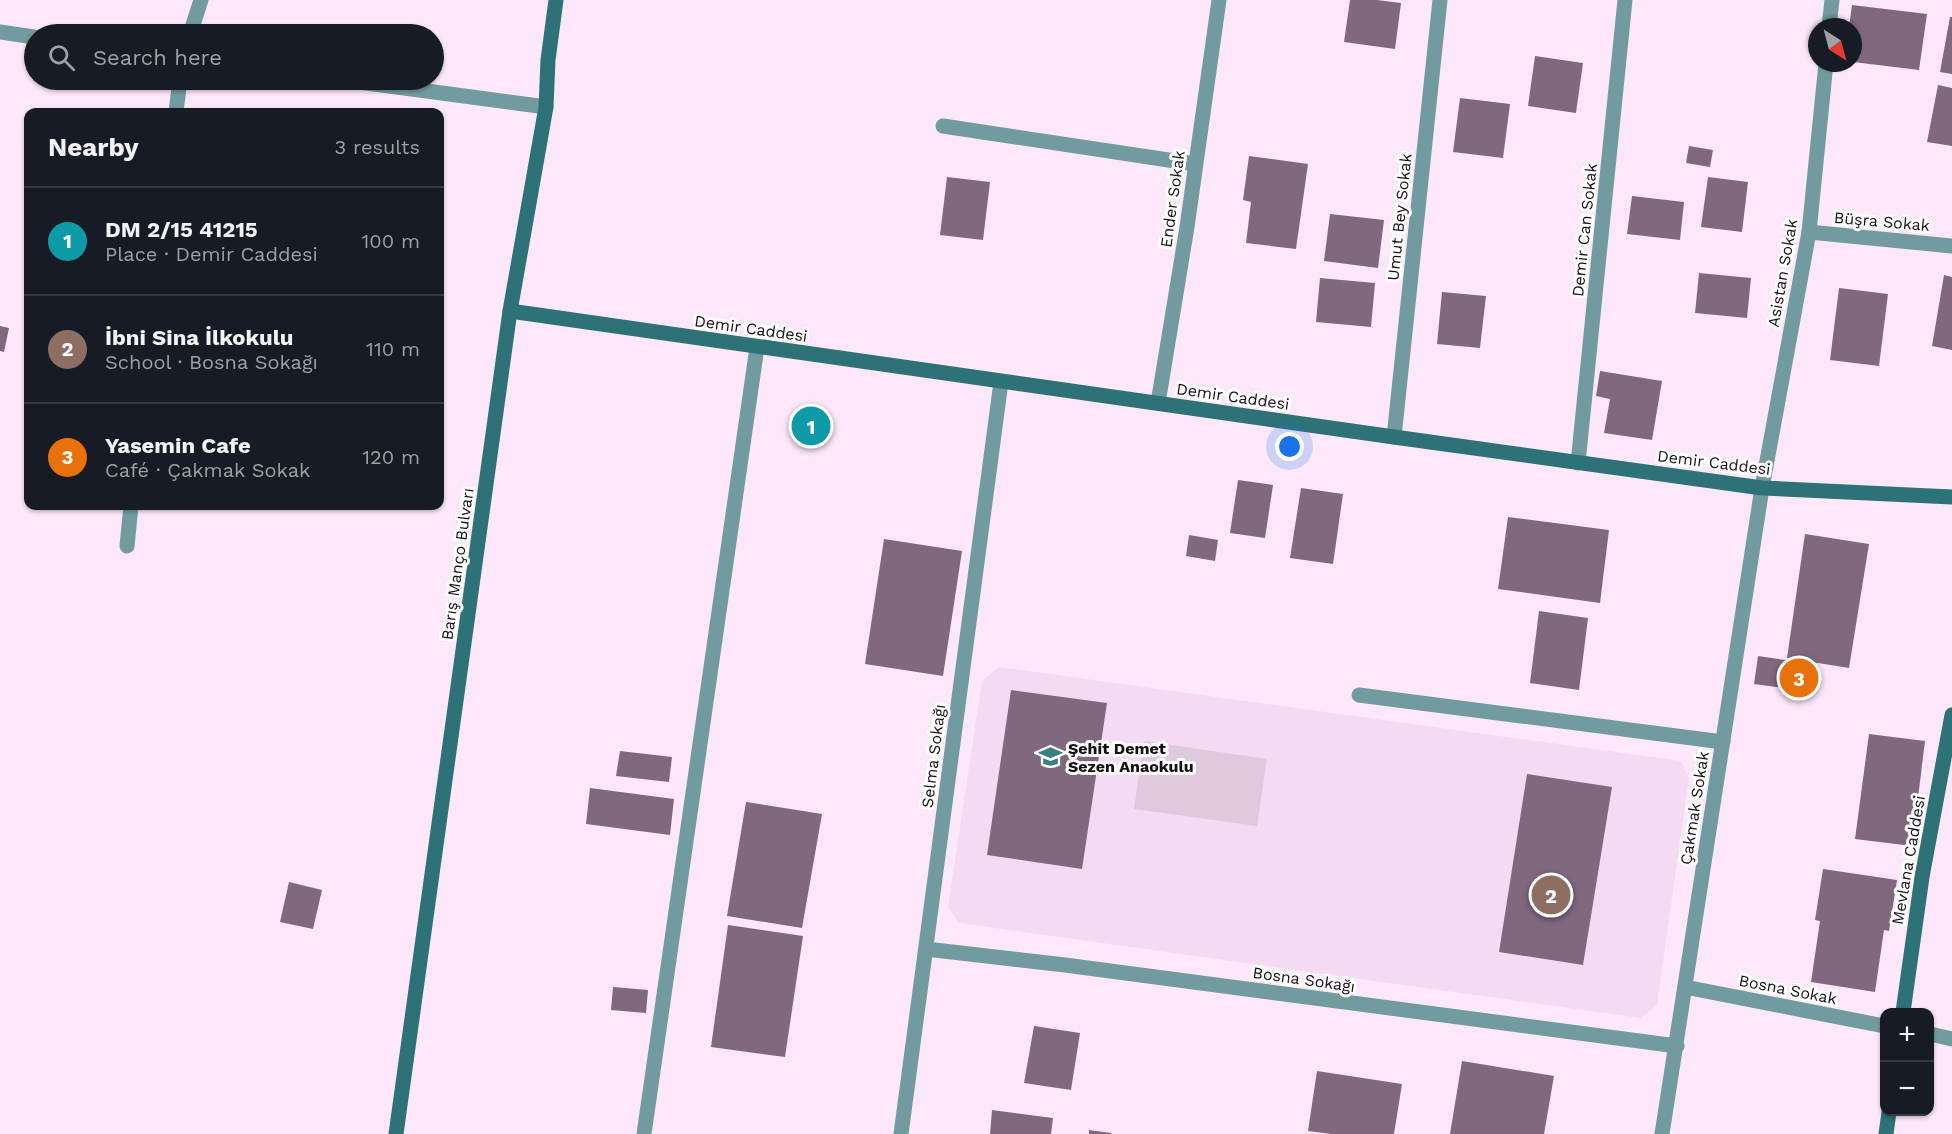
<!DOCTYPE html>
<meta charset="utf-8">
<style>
:root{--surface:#171b24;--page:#242831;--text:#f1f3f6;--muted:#9ea1a6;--line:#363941;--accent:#378084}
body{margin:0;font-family:"Work Sans",sans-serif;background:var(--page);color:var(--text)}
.controls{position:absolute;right:18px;bottom:18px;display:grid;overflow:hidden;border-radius:12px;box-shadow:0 2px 4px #0004}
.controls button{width:54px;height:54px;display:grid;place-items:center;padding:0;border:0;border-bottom:2px solid var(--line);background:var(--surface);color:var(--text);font:30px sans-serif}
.compass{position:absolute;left:1808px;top:18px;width:54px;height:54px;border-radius:50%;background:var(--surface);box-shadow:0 2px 4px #0004;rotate:144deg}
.you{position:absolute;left:1290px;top:447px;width:21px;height:21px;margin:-15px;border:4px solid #fff;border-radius:50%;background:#1a73e8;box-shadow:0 0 0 9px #1a73e833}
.badge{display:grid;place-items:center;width:39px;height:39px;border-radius:50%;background:var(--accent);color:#fff;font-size:20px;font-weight:700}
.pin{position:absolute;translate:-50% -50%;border:3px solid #fff;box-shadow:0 2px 6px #0006}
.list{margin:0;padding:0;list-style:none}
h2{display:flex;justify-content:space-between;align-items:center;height:78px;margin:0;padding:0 24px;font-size:26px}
h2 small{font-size:20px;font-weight:400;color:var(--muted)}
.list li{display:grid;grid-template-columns:39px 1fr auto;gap:18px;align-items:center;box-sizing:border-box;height:108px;padding:0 24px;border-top:2px solid var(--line)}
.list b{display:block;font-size:22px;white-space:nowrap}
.list p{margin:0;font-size:20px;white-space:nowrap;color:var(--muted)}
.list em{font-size:20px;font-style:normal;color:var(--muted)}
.icon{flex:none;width:33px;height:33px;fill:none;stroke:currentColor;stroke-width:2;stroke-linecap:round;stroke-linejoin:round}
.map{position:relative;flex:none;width:1952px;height:1134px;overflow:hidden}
.search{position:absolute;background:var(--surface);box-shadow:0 2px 4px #0004;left:24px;top:24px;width:420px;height:66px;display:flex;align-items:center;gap:15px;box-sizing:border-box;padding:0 21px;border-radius:33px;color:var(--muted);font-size:22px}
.panel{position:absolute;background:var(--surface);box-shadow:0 2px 4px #0004;left:24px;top:108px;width:420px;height:402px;border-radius:12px}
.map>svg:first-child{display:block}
.built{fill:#f5daf3}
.green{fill:#decadc}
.building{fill:#80697e}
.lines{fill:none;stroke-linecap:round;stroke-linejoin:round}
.street{stroke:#719b9e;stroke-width:15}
.secondary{stroke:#2c7276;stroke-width:15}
.labels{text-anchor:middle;stroke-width:6;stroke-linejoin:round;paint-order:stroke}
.street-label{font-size:16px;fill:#150e15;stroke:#fff}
.poi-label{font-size:16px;font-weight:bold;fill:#150e15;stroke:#fff;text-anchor:start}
</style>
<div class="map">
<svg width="1952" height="1134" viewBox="0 0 1952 1134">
<rect width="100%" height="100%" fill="#fde8fb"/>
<path class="built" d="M999,667L1681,761L1689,778L1657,1005L1640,1018L959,923L948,907L982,681Z"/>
<path class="green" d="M1144,741L1267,759L1257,826L1134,809Z"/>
<g class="building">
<path d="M1350,0H1377L1401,3L1395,49L1344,42Z"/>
<path d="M1852,5L1927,14L1919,70L1853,62V27H1849Z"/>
<path d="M1950,17H1952V74L1940,72Z"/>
<path d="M1535,56L1583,63L1576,113L1528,106Z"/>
<path d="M1938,85L1952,88V146L1927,142Z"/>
<path d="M1460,98L1510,104L1503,158L1453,152Z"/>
<path d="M1689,146L1713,150L1710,167L1686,163Z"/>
<path d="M1249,156L1308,164L1296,249L1246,243L1251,202L1243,200Z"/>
<path d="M947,177L990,182L983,240L940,235Z"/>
<path d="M1708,177L1748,182L1742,232L1701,227Z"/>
<path d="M1632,196L1684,202L1680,240L1627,234Z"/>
<path d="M1330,214L1384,220L1378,268L1324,261Z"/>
<path d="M1699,273L1751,278L1747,318L1695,313Z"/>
<path d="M1944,275L1952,277V350L1932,346Z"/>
<path d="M1320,278L1375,283L1371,327L1316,322Z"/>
<path d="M1839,288L1888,294L1879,366L1830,360Z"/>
<path d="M1442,292L1486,296L1480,348L1437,344Z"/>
<path d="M0,326L9,328L4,352L0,351Z"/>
<path d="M1600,371L1662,381L1652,440L1604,433L1610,399L1596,396Z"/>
<path d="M796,418L827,422L825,435L794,431Z"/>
<path d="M1238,480L1273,485L1265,538L1230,533Z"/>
<path d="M1301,488L1343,494L1333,564L1290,558Z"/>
<path d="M1508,517L1609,530L1600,603L1498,589Z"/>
<path d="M1805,534L1869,544L1849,668L1787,658Z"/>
<path d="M1189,535L1218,540L1215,561L1186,556Z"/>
<path d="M884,539L962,551L943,676L865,664Z"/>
<path d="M1539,611L1588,618L1579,690L1530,683Z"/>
<path d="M1758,656L1811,664L1807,691L1754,684Z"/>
<path d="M1011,690L1107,703L1082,869L987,855Z"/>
<path d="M1869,734L1925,741L1912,846L1855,839Z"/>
<path d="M620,751L672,757L669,782L616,776Z"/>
<path d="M1527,774L1612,787L1583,965L1499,952Z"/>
<path d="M590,788L674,799L670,835L586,824Z"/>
<path d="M746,802L822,814L802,928L727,916Z"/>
<path d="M1823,869L1897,880L1889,931L1884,930L1875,992L1811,982L1820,921L1815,920Z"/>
<path d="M289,882L322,890L313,929L280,922Z"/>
<path d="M728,925L803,936L785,1057L711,1047Z"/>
<path d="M613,987L648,990L646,1013L611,1010Z"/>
<path d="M1034,1026L1080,1033L1071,1090L1024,1083Z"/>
<path d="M1462,1061L1554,1076L1544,1134H1450Z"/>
<path d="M1317,1071L1402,1084L1394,1134H1331L1308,1131Z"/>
<path d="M992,1110L1053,1118L1051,1134H990Z"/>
<path d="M1089,1130L1111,1133V1134H1089Z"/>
</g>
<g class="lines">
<g class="street">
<path d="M1829,27L1832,0"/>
<path d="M0,32L34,37"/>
<path d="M190,34L201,0"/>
<path d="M344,80L546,107"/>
<path d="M176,112L180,80"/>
<path d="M943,126L1195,164"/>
<path d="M1809,232L1952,246"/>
<path d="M1158,403L1187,227L1219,0"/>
<path d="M1394,437L1440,0"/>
<path d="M1578,463L1625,0"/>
<path d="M127,546L131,506"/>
<path d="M1359,695L1723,742"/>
<path d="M926,949L1065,965L1677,1046"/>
<path d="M1685,987L1884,1026"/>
<path d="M1930,1034L1952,1039"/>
<path d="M644,1134L757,347"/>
<path d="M901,1134L1001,382"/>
<path d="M1662,1134L1762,488L1809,232L1826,63"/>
</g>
<g class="secondary">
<path d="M510,311L1394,437L1762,488L1952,497"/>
<path d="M1903,1012L1922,877L1952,715"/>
<path d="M396,1134L510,311L546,107L548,60L556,0"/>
<path d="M1886,1134L1889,1112"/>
</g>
</g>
<defs>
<symbol id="school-bare" viewBox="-9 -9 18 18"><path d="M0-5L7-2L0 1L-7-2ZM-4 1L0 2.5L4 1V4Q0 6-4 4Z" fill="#378084" stroke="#fff" stroke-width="2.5" paint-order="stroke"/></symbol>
</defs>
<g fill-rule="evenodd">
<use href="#school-bare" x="1034" y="740" width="33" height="33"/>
</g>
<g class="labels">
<g class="street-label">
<text transform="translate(1172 199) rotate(-82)" y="6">Ender Sokak</text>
<text transform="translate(1399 217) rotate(-84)" y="6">Umut Bey Sokak</text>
<text transform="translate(1882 221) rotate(5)" y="6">Büşra Sokak</text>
<text transform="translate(1584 230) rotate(-84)" y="6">Demir Can Sokak</text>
<text transform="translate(1782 273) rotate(-80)" y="6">Asistan Sokak</text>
<text transform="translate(751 328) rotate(8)" y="6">Demir Caddesi</text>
<text transform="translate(1233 396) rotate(8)" y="6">Demir Caddesi</text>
<text transform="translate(1714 462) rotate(7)" y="6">Demir Caddesi</text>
<text transform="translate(457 564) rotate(-82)" y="6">Barış Manço Bulvarı</text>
<text transform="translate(933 756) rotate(-83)" y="6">Selma Sokağı</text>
<text transform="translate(1694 808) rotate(-81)" y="6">Çakmak Sokak</text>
<text transform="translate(1908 860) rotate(-80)" y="6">Mevlana Caddesi</text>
<text transform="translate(1304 979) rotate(8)" y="6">Bosna Sokağı</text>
<text transform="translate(1788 989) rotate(11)" y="6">Bosna Sokak</text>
</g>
<g class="poi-label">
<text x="1068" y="754">Şehit Demet<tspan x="1068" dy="18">Sezen Anaokulu</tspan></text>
</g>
</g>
</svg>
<div class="controls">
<button>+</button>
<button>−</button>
</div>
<svg class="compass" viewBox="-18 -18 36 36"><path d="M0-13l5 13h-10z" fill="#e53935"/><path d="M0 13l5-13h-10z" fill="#9ea1a6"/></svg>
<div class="you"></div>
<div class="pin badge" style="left:811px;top:426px;background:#0f9aa8">1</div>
<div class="pin badge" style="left:1551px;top:895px;background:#8d6e63">2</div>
<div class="pin badge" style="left:1799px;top:678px;background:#e8710a">3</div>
<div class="search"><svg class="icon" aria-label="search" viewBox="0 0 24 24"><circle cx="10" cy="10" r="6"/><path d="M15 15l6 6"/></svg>Search here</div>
<section class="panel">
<h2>Nearby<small>3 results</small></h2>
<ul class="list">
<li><span class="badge" style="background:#0f9aa8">1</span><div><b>DM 2/15 41215</b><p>Place · Demir Caddesi</p></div><em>100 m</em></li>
<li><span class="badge" style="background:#8d6e63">2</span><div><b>İbni Sina İlkokulu</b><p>School · Bosna Sokağı</p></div><em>110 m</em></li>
<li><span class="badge" style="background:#e8710a">3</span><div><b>Yasemin Cafe</b><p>Café · Çakmak Sokak</p></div><em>120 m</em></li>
</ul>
</section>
</div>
